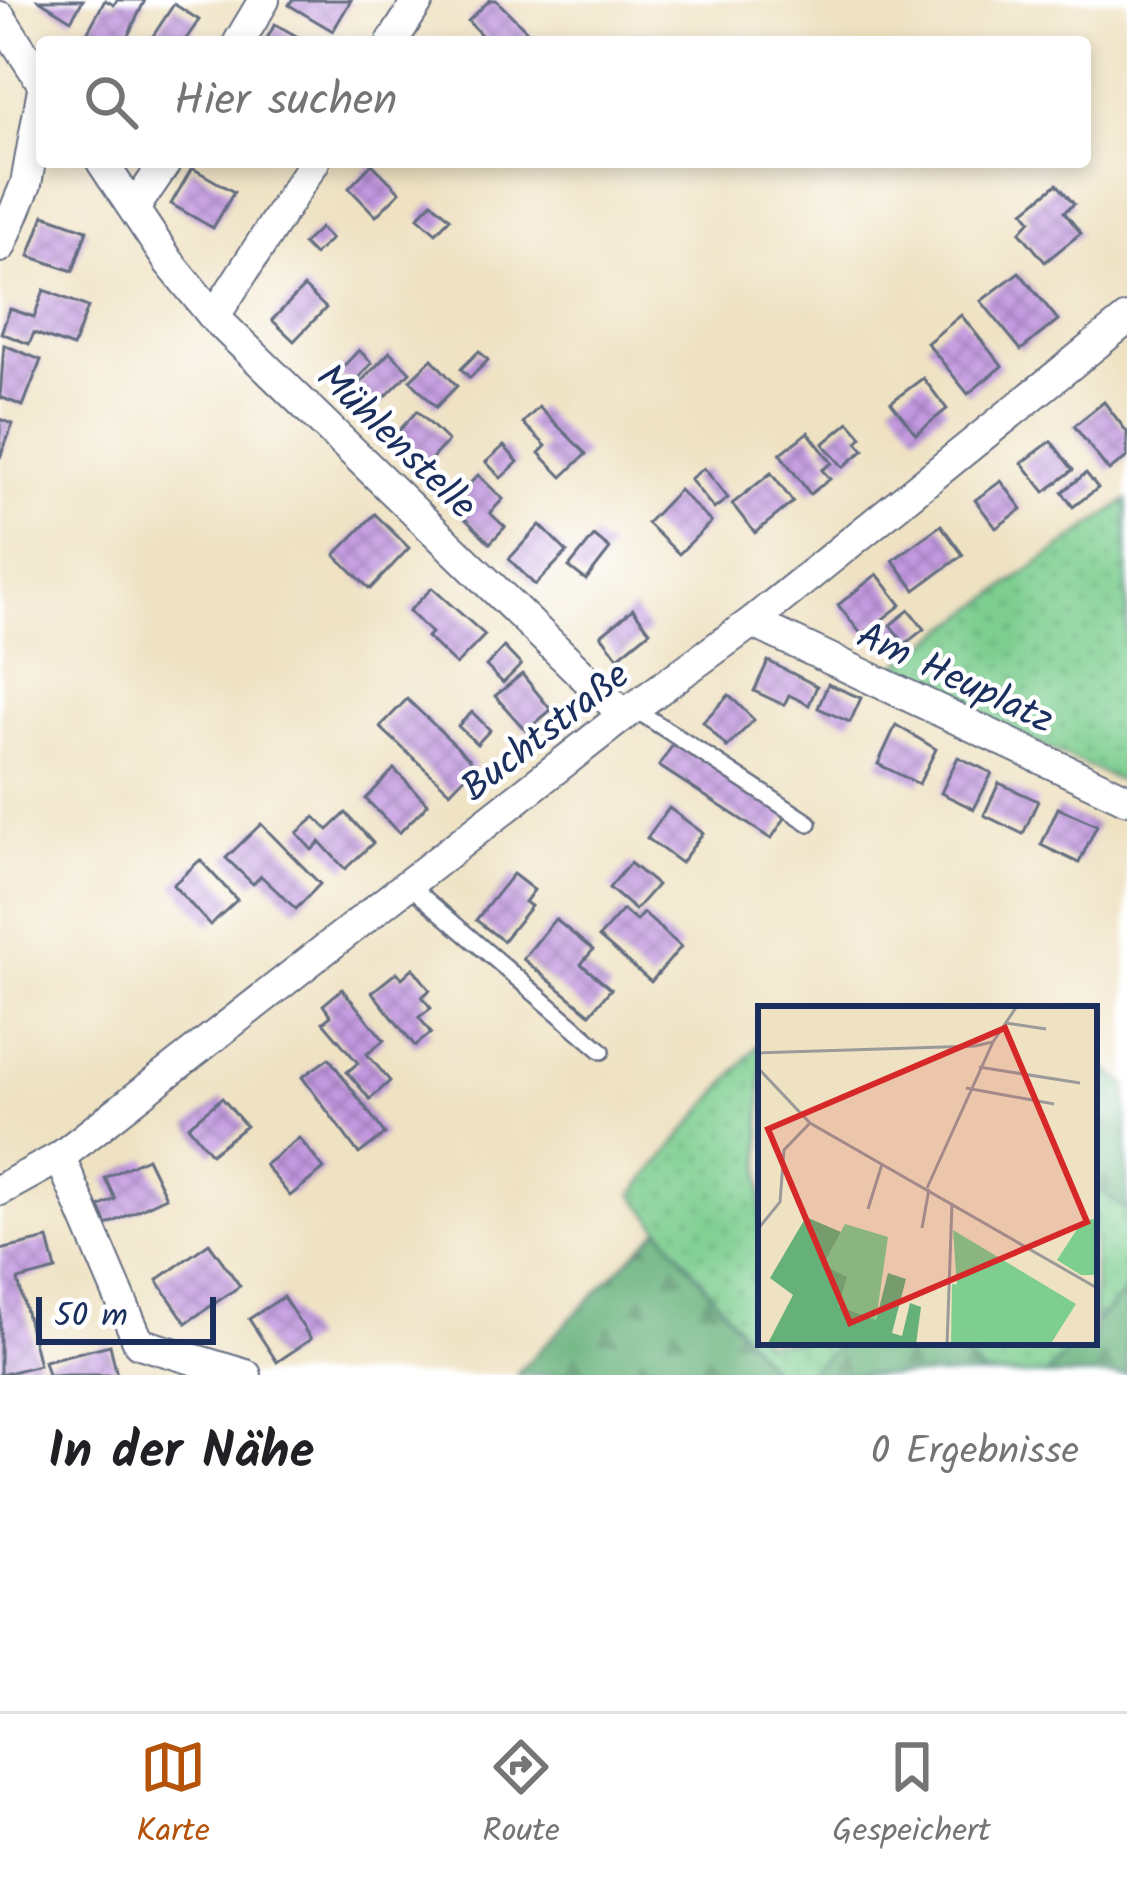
<!DOCTYPE html>
<html lang="de">
<meta charset="utf-8">
<style>
:root{--surface:#fff;--page:#f6f6f6;--text:#202124;--muted:#757577;--line:#e0e0e0;--accent:#b45309}
body{margin:0;font-family:Kalam,sans-serif;background:var(--page);color:var(--text)}
.scale{position:absolute;left:36px;bottom:30px;width:180px;box-sizing:border-box;padding-left:12px;border:6px solid #1b2f5e;border-top:0;font-size:33px;line-height:42px;white-space:nowrap;color:#1b2f5e;-webkit-text-stroke:9px #fff;paint-order:stroke}
.list{margin:0;padding:0;list-style:none}
h2{display:flex;justify-content:space-between;align-items:center;height:156px;margin:0;padding:0 48px;font-size:51px}
h2 small{font-size:39px;font-weight:400;color:var(--muted)}
.icon{flex:none;width:66px;height:66px;fill:none;stroke:currentColor;stroke-width:2;stroke-linecap:round;stroke-linejoin:round}
.map{position:relative;flex:none;width:1127px;height:1375px;overflow:hidden}
.search{position:absolute;background:var(--surface);box-shadow:0 6px 18px #0003;left:36px;right:36px;top:36px;height:132px;display:flex;align-items:center;gap:30px;box-sizing:border-box;padding:0 42px;border-radius:12px;color:var(--muted);font-size:45px}
.sheet{height:336px;background:var(--surface)}
nav{display:flex;justify-content:space-around;align-items:center;box-sizing:border-box;height:168px;border-top:3px solid var(--line);background:var(--surface);font-size:33px;color:var(--muted)}
nav a{display:grid;justify-items:center;gap:6px}
nav .on{color:var(--accent)}
.map>svg:first-child{display:block}
.grass{fill:url(#grass-dots);stroke:#4c7e76;stroke-width:3}
.forest{fill:url(#forest-firs);stroke:#40706c;stroke-width:3}
.building{fill:url(#building-cross-hatch)}
.lines{fill:none;stroke-linecap:round;stroke-linejoin:round}
.lane-casing{stroke:#656e81;stroke-width:20}
.street-casing{stroke:#656e81;stroke-width:34}
.lane{stroke:#fff;stroke-width:15}
.street{stroke:#fff;stroke-width:30}
.labels{text-anchor:middle;stroke-width:9;stroke-linejoin:round;paint-order:stroke}
.street-label{font-size:39px;fill:#1b2f5e;stroke:#fff}
.inset-road{fill:none;stroke:#9a9a9a;stroke-width:3}
.view{fill:#d62828;fill-opacity:0.15;stroke:#d62828;stroke-width:6}
.inset-edge{fill:none;stroke:#1b2f5e;stroke-width:6}
</style>
<div class="map">
<svg width="1127" height="1375" viewBox="0 0 1127 1375">
<defs>
<pattern id="grass-dots" width="8" height="8" patternUnits="userSpaceOnUse" patternTransform="scale(3)"><rect width="8" height="8" fill="#7dce8f"/><path d="M2 2h.1M6 6h.1" fill="none" stroke="#6bb17e" stroke-width="1.8" stroke-linecap="round"/></pattern>
<pattern id="forest-firs" width="22" height="20" patternUnits="userSpaceOnUse" patternTransform="scale(3)"><rect width="22" height="20" fill="#66b17a"/><path d="M5 1l3.5 6h-7zM16 11l3.5 6h-7z" fill="#539067"/></pattern>
<pattern id="building-cross-hatch" width="8" height="8" patternUnits="userSpaceOnUse" patternTransform="scale(3)"><rect width="8" height="8" fill="#c399e0"/><path d="M0 0l8 8M0 8l8-8" fill="none" stroke="#9e7db9"/></pattern>
</defs>
<rect width="100%" height="100%" fill="#fff"/>
<filter id="ink" filterUnits="userSpaceOnUse"><feTurbulence type="fractalNoise" baseFrequency=".00833" numOctaves="2"/><feDisplacementMap in="SourceGraphic" scale="24" xChannelSelector="R" yChannelSelector="G"/><feConvolveMatrix kernelMatrix="1 2 1 2 8 2 1 2 1" color-interpolation-filters="sRGB"/></filter>
<filter id="wash" filterUnits="userSpaceOnUse"><feTurbulence type="fractalNoise" baseFrequency=".004" numOctaves="4" result="noise"/><feDisplacementMap in="SourceGraphic" scale="48" xChannelSelector="R" yChannelSelector="G"/><feGaussianBlur stdDeviation="2.7" result="paint"/><feColorMatrix in="noise" values="0 0 0 0 0 0 0 0 0 0 0 0 0 0 0 0 0 1.4 0 .05"/><feComposite in="paint" operator="in"/></filter>
<g filter="url(#wash)">
<rect width="100%" height="100%" fill="#efe2c2"/>
<g class="grass">
<path d="M1127,500V784L884,674Z"/>
<path d="M761,1041V1342H843L805,1375H775L633,1194Z"/>
<path d="M1094,1186L1127,1211V1290L1094,1324Z"/>
<path d="M948,1342H1077L1046,1375H985Z"/>
</g>
<g class="forest">
<path d="M1094,1059L1127,1085V1211L1094,1186Z"/>
<path d="M660,1228L775,1375H518L517,1373Z"/>
<path d="M1127,1290V1375H1046L1077,1342H1094V1324Z"/>
<path d="M843,1342H948L985,1375H805Z"/>
</g>
<g id="blocks">
<g class="building">
<path d="M39,0H83L71,20Z"/>
<path d="M105,0L114,5L117,0H145L125,42H103L87,33Z"/>
<path d="M292,0H351L333,31L289,5Z"/>
<path d="M490,0H496L530,34L522,42H488L468,21Z"/>
<path d="M174,4L199,20L184,42H149Z"/>
<path d="M275,24L307,42H265Z"/>
<path d="M372,164L400,192L376,216L349,188Z"/>
<path d="M192,168L234,192L213,228L171,204Z"/>
<path d="M1057,184L1074,204L1064,212L1081,233L1045,262L1020,232L1031,220L1024,211Z"/>
<path d="M432,202L450,218L436,233L418,217Z"/>
<path d="M44,215L87,230L73,271L29,256Z"/>
<path d="M320,228L331,239L314,255L303,244Z"/>
<path d="M1019,272L1058,320L1021,350L981,301Z"/>
<path d="M304,287L326,308L294,341L272,320Z"/>
<path d="M44,290L88,307L73,347L34,333L29,344L1,333L10,309L34,317Z"/>
<path d="M961,315L1002,366L968,394L927,343Z"/>
<path d="M4,345L41,360L23,406L0,397Z"/>
<path d="M359,350L372,363L351,386L337,373Z"/>
<path d="M479,351L488,360L470,378L461,369Z"/>
<path d="M390,352L410,372L364,418L344,399Z"/>
<path d="M432,359L457,386L436,407L410,380Z"/>
<path d="M923,378L947,409L916,434L891,402Z"/>
<path d="M1104,402L1127,432V457L1109,471L1074,426Z"/>
<path d="M539,407L586,454L562,477L539,453L546,446L523,423Z"/>
<path d="M417,411L448,441L420,471L389,442Z"/>
<path d="M0,419L13,424L0,458Z"/>
<path d="M849,422L862,437L857,442L864,450L843,467L823,444Z"/>
<path d="M808,432L832,463L822,470L830,479L810,494L780,454Z"/>
<path d="M1051,441L1073,470L1045,492L1022,463Z"/>
<path d="M504,446L518,462L501,478L486,462Z"/>
<path d="M704,468L728,498L714,509L690,479Z"/>
<path d="M771,473L793,502L755,533L732,504Z"/>
<path d="M1086,473L1098,488L1073,507L1062,492Z"/>
<path d="M478,475L503,499L490,513L505,527L490,543L450,504Z"/>
<path d="M1001,481L1022,509L996,528L975,500Z"/>
<path d="M679,490L711,522L679,554L647,523Z"/>
<path d="M375,514L409,548L370,589L335,555Z"/>
<path d="M540,525L567,552L535,585L509,559Z"/>
<path d="M941,525L963,555L915,590L893,560Z"/>
<path d="M594,536L610,549L586,580L569,567Z"/>
<path d="M877,574L901,605L862,635L838,605Z"/>
<path d="M432,588L485,635L456,665L427,637L431,633L409,611Z"/>
<path d="M633,609L650,631L618,657L601,635Z"/>
<path d="M909,610L924,629L905,644L890,625Z"/>
<path d="M504,647L521,665L503,683L486,666Z"/>
<path d="M768,661L817,686L809,705L789,695L784,705L754,691Z"/>
<path d="M522,674L551,710L526,731L495,696Z"/>
<path d="M828,684L861,698L850,722L818,708Z"/>
<path d="M729,695L754,720L727,747L703,722Z"/>
<path d="M407,699L476,765L450,792L380,727Z"/>
<path d="M472,712L490,730L477,744L458,726Z"/>
<path d="M896,725L936,749L919,784L878,764Z"/>
<path d="M675,741L787,815L771,839L659,766Z"/>
<path d="M958,757L992,773L974,809L941,793Z"/>
<path d="M394,769L428,804L399,833L366,799Z"/>
<path d="M999,783L1038,801L1023,834L984,815Z"/>
<path d="M669,808L703,833L681,863L647,838Z"/>
<path d="M1058,808L1097,825L1079,863L1041,845Z"/>
<path d="M346,813L373,843L345,869L320,842L312,850L297,833L315,817L328,830Z"/>
<path d="M261,824L320,884L296,909L261,876L253,884L226,858Z"/>
<path d="M200,860L237,900L210,925L173,885Z"/>
<path d="M630,863L657,885L635,910L609,888Z"/>
<path d="M513,874L534,890L525,902L531,906L503,941L476,920Z"/>
<path d="M623,910L636,921L643,913L681,947L651,982L599,937Z"/>
<path d="M555,919L593,950L581,964L611,989L590,1014L523,959Z"/>
<path d="M413,968L430,990L422,997L431,1008L419,1017L431,1033L415,1046L372,992L397,972L402,978Z"/>
<path d="M342,989L384,1040L367,1054L390,1081L370,1099L347,1072L358,1063L323,1022L331,1016L323,1005Z"/>
<path d="M329,1058L385,1134L359,1154L302,1077Z"/>
<path d="M222,1098L246,1126L211,1154L188,1126Z"/>
<path d="M299,1138L324,1169L290,1196L265,1165Z"/>
<path d="M147,1158L166,1197L107,1225L99,1207L115,1199L105,1178Z"/>
<path d="M48,1239L56,1270L18,1280L39,1365L0,1375V1250Z"/>
<path d="M209,1243L240,1286L186,1323L157,1280Z"/>
<path d="M283,1297L311,1339L277,1362L249,1319Z"/>
<path d="M110,1345L117,1375H48L44,1361Z"/>
</g>
</g>
</g>
<g filter="url(#ink)">
<use href="#blocks" fill-opacity="0" stroke="#656e81" stroke-width="3"/>
<g class="lines">
<defs>
<g id="lane">
<path d="M633,708L809,823"/>
<path d="M410,886L602,1051"/>
</g>
<g id="street">
<path d="M0,17L42,82"/>
<path d="M239,42L264,0"/>
<path d="M392,42L419,0"/>
<path d="M102,162L169,262L214,317L624,715"/>
<path d="M135,207L166,162"/>
<path d="M0,247L26,184L42,94"/>
<path d="M214,317L314,162"/>
<path d="M752,622L1127,799"/>
<path d="M60,1157L139,1343L246,1375"/>
<path d="M0,1190L60,1157L624,715L752,622L1127,319"/>
</g>
</defs>
<use href="#lane" class="lane-casing"/>
<use href="#street" class="street-casing"/>
<use href="#lane" class="lane"/>
<use href="#street" class="street"/>
</g>
</g>
<g class="labels">
<g class="street-label">
<text transform="translate(398 440) rotate(44)" y="14">Mühlenstelle</text>
<text transform="translate(956 676) rotate(25)" y="14">Am Heuplatz</text>
<text transform="translate(544 730) rotate(-38)" y="14">Buchtstraße</text>
</g>
</g>
<g transform="translate(758 1006)">
<rect width="339" height="339" fill="#efe2c2"/>
<path d="M87,218L130,231L118,314L79,300L65,259ZM195,224L318,298L292,339H229L202,323Z" fill="#7dce8f"/>
<path d="M48,211L83,226L65,259L89,271L80,300L118,314L130,267L148,273L134,327L144,330L152,297L163,301L158,339H9L35,289L12,272Z" fill="#66b17a"/>
<path d="M339,213V269H323L299,254L325,214ZM194,278L204,279L203,323L229,339H193Z" fill="#7dce8f"/>
<path class="inset-road" d="M248,17L288,23M0,47L217,40L235,36L259,0M221,61L322,77M0,62L52,117L339,282M208,82L296,98M169,182L235,36M110,203L124,158M164,222L171,183M0,223L22,196L26,144L52,117M189,339L194,197"/>
<path class="view" d="M247,22L329,216L92,317L10,123Z"/>
<rect width="339" height="339" class="inset-edge"/>
</g>
</svg>
<div class="scale">50 m</div>
<div class="search"><svg class="icon" aria-label="search" viewBox="0 0 24 24"><circle cx="10" cy="10" r="6"/><path d="M15 15l6 6"/></svg>Hier suchen</div>
</div>
<section class="sheet">
<h2>In der Nähe<small>0 Ergebnisse</small></h2>
<ul class="list">
</ul>
</section>
<nav>
<a class="on"><svg class="icon" aria-label="map" viewBox="0 0 24 24"><path d="M3 6l6-2 6 2 6-2v14l-6 2-6-2-6 2zM9 4v14M15 6v14"/></svg>Karte</a>
<a><svg class="icon" aria-label="directions" viewBox="0 0 24 24"><path d="M12 3l9 9-9 9-9-9zM9 14v-3h6M13 9l2 2-2 2"/></svg>Route</a>
<a><svg class="icon" aria-label="saved" viewBox="0 0 24 24"><path d="M7 4h10v16l-5-4-5 4z"/></svg>Gespeichert</a>
</nav>
